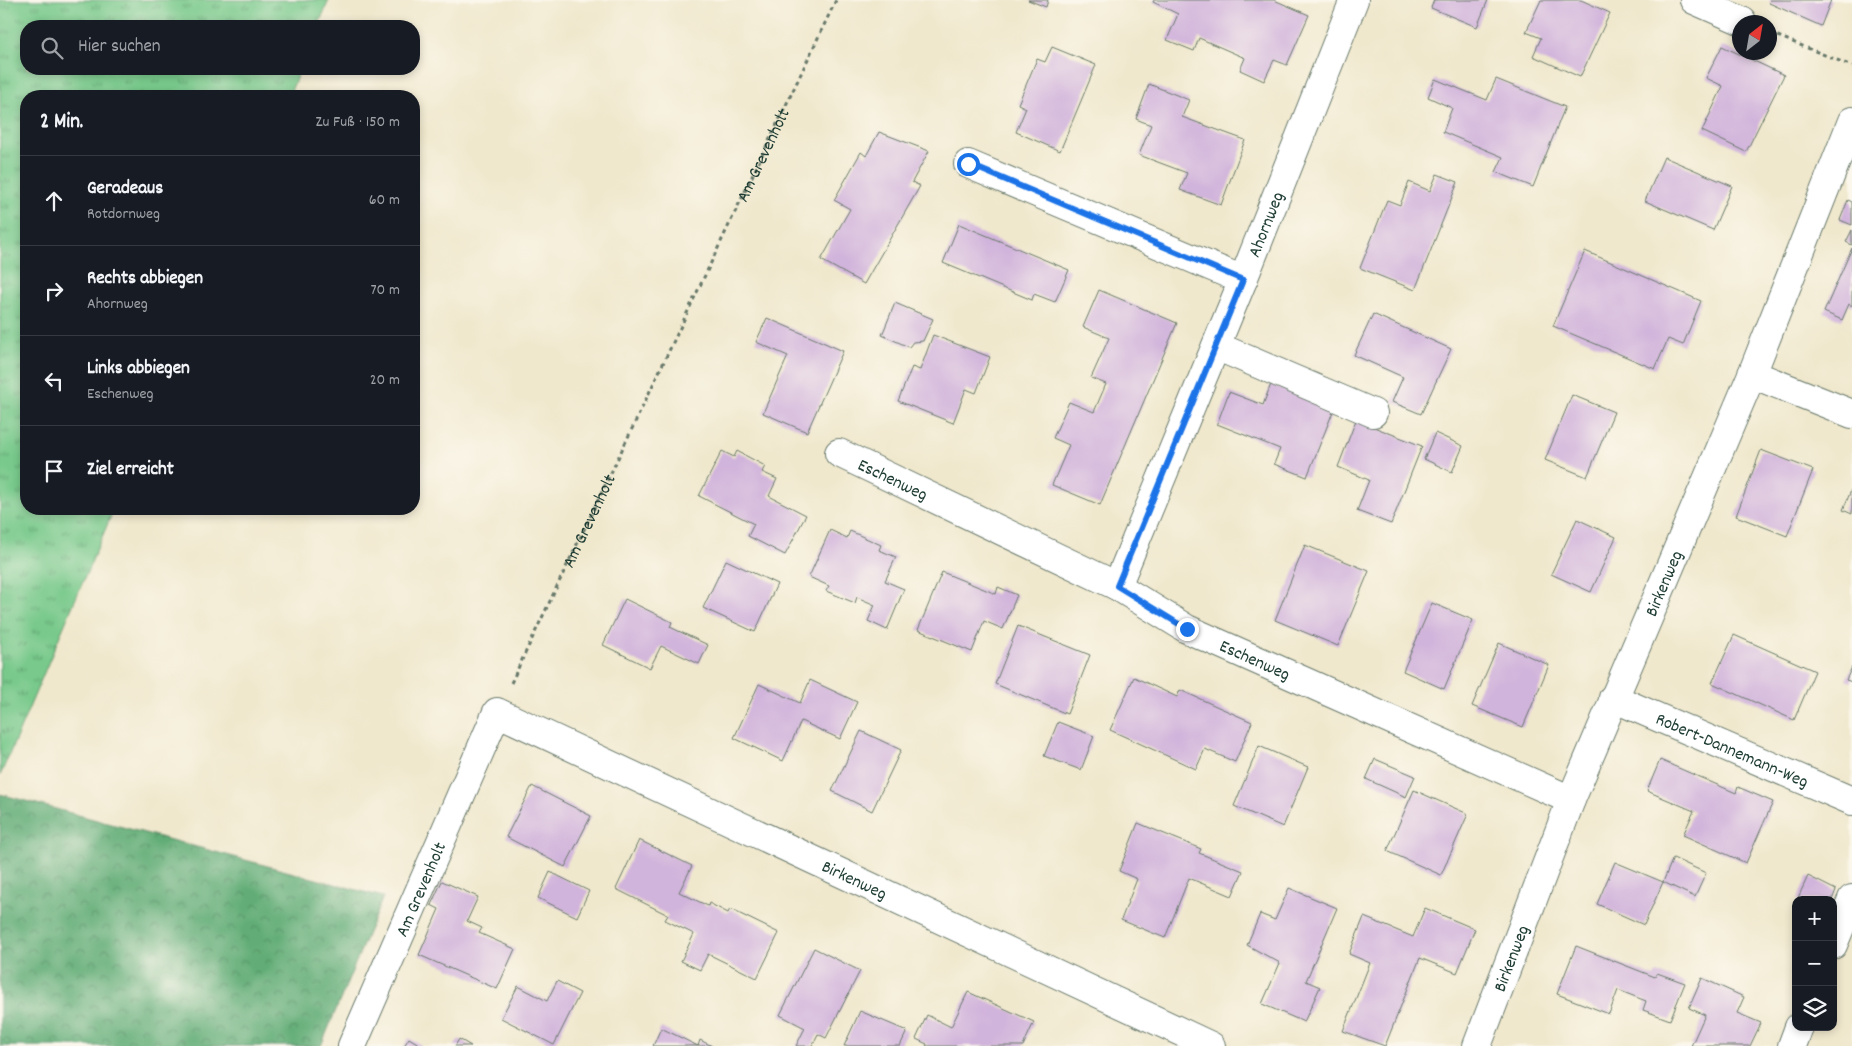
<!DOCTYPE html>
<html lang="de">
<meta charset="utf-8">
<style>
:root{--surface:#171b24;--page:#20242c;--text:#f1f3f6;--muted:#9ea1a6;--line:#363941}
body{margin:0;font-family:Dekko,sans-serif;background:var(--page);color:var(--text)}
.controls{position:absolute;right:15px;bottom:15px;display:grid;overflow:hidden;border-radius:10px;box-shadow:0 2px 8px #0003}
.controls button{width:45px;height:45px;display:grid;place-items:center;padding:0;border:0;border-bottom:1px solid var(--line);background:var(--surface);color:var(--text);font:25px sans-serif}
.compass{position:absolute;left:1732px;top:15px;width:45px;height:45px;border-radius:50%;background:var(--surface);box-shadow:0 2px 8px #0003;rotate:31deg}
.stop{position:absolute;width:15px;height:15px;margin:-11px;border:4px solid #1a73e8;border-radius:50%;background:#fff}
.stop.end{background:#1a73e8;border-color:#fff;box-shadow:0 1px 5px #0008}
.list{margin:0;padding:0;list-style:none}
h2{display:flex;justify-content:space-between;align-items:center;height:65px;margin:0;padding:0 20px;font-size:21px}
h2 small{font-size:16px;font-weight:400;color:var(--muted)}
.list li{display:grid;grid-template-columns:32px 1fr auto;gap:15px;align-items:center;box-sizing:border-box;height:90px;padding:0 20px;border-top:1px solid var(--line)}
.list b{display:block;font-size:19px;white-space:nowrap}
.list p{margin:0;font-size:16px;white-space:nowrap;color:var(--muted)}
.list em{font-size:16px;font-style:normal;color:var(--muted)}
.icon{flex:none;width:28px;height:28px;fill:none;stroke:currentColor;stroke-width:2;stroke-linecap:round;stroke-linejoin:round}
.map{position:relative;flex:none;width:1852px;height:1046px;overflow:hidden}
.search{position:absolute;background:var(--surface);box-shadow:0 2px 8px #0003;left:20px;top:20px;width:400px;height:55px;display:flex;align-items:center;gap:12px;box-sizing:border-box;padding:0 18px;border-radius:20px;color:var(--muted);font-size:19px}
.panel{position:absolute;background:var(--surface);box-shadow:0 2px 8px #0003;left:20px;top:90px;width:400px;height:425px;border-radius:20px}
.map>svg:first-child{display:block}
.grass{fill:url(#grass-tufts);stroke:#4c8360}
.forest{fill:url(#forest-crowns);stroke:#407556}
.building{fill:#d1b4db}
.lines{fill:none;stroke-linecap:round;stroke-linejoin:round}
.minor-casing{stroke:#68796a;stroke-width:30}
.path{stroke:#68796a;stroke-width:3;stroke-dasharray:4 4;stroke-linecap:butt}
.minor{stroke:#fff;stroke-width:28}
.route{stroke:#1a73e8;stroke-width:6}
.labels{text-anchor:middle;stroke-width:4.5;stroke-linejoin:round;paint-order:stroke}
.street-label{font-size:18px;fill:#1f3d34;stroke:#fbf7ec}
</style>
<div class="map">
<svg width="1852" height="1046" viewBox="0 0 1852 1046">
<defs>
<pattern id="grass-tufts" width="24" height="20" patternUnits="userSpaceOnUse" patternTransform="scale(1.25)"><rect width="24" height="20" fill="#78c98b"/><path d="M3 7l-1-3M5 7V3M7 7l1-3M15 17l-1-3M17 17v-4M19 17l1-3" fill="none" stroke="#62a472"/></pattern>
<pattern id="forest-crowns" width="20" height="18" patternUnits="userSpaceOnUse" patternTransform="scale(1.25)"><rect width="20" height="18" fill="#62ad77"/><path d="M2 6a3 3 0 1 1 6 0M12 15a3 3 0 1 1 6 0" fill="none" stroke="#508e62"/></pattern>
</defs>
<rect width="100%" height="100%" fill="#fbf7ec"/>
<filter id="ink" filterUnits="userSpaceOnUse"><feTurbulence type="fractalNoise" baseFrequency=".02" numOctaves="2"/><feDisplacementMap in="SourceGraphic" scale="10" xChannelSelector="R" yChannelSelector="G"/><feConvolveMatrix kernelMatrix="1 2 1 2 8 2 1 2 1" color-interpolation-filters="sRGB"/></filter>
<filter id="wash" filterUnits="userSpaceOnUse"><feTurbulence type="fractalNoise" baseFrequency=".0096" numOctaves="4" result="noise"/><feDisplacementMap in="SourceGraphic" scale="20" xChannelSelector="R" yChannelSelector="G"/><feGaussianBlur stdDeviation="1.12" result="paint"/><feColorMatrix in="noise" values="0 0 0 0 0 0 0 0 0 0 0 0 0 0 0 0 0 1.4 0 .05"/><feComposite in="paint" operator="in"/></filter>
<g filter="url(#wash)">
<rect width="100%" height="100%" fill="#f0e8cd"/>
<path class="grass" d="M0,0H329L318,26H26V69H300L289,96H26V509H114L0,776Z"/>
<path class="forest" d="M0,794L383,897L321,1046H0Z"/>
<g id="blocks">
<g class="building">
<path d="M1028,0H1048L1046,7Z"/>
<path d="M1154,0H1274L1309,15L1287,65L1274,60L1264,81L1240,70L1245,58L1199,38L1194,51L1167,40L1178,14L1153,2Z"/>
<path d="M1434,0H1488L1477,27L1431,8Z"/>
<path d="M1541,0H1581L1610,13L1580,77L1533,56L1541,38L1526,32Z"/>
<path d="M1770,0H1831L1821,26L1769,3Z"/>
<path d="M1722,46L1784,75L1746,152L1702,131L1723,86L1706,78Z"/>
<path d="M1052,47L1096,65L1060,151L1016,132L1026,108L1018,104L1037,59L1045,62Z"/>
<path d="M1435,79L1487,100L1496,79L1565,107L1533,187L1496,172L1503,157L1443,132L1452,108L1428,97Z"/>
<path d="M1149,84L1189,100L1182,117L1245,140L1221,205L1180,190L1187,173L1139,155L1151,125L1136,119Z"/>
<path d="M879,132L929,151L912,182L920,186L864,284L821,260L850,209L834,200L861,152L866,156Z"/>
<path d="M1664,157L1732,186L1713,230L1645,201Z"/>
<path d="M1437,174L1458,182L1415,290L1360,268L1387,200L1400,205L1409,182L1430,191Z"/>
<path d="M1848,200L1852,202V225L1840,220Z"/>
<path d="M959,224L1069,270L1055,302L1034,294L1032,300L943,263Z"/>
<path d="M1852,230V245L1846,242Z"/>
<path d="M1852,248V306L1849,304L1842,320L1824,312Z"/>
<path d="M1585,251L1701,301L1683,345L1668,339L1655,369L1553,326Z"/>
<path d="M1099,290L1177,323L1100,505L1052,485L1069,445L1053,438L1069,402L1094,412L1106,384L1091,378L1109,338L1083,327Z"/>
<path d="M895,303L933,319L923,341L913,342L909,347L882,335Z"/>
<path d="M1373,314L1451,349L1421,414L1392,402L1403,377L1354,355Z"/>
<path d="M767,318L843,351L807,432L763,413L788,356L756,342Z"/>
<path d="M933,335L990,357L976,393L966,389L953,423L898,401L912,367L920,370Z"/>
<path d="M1271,384L1334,409L1307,477L1274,464L1280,449L1217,424L1229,392L1263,405Z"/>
<path d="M1572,395L1614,412L1587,477L1545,460Z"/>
<path d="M1356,420L1422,446L1391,524L1357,511L1369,480L1338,467Z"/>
<path d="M1435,433L1463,446L1452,472L1424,459Z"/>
<path d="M1761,450L1813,470L1787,536L1736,516Z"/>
<path d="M722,451L734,457L737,451L765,466L762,472L777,479L769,496L806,515L785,555L748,536L754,524L699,496Z"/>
<path d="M1852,488V514L1843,510Z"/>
<path d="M1577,519L1616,537L1591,592L1551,574Z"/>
<path d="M830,530L847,538L850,531L881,545L879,550L896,557L885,581L904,589L887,630L868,621L875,605L857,597L855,603L826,591L829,586L809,577Z"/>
<path d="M1305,545L1369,571L1338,646L1275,620Z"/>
<path d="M726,560L777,584L755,632L703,608Z"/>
<path d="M942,572L996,594L998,587L1017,595L1003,629L984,621L972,652L918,630Z"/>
<path d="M625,599L672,622L670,627L708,645L699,664L661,646L650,668L603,645Z"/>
<path d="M1432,603L1473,620L1444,689L1403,671Z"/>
<path d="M1018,626L1090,655L1067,714L995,684Z"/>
<path d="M1734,635L1815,671L1794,720L1712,683Z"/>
<path d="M1499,643L1549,665L1523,727L1472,706Z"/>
<path d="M1852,667V682L1846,680Z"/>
<path d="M1134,677L1177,697L1180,690L1252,722L1235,762L1205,749L1196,769L1110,730Z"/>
<path d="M810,680L857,702L840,739L801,721L783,761L734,738L759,684L800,703Z"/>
<path d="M1058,722L1094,736L1081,770L1044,756Z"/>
<path d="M861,731L901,750L872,811L832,791Z"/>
<path d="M1259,746L1308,767L1283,827L1234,806Z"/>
<path d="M1375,759L1415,776L1406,797L1366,779Z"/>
<path d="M1660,760L1736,793L1738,787L1773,802L1746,863L1683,835L1694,811L1647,791Z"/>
<path d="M532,786L591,816L565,867L506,837Z"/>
<path d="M1414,790L1468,814L1441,875L1387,851Z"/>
<path d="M1138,823L1201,849L1199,853L1243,871L1232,896L1189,878L1165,938L1121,920L1137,879L1119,871Z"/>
<path d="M639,840L692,866L679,892L708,906L709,903L728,913L730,909L779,933L757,978L708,954L700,970L681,961L694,934L665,920L668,915L616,889Z"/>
<path d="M1673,858L1706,873L1695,897L1663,882Z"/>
<path d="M1615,862L1663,882L1644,925L1597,904Z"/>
<path d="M550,872L589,891L577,917L538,898Z"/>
<path d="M1808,876L1836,890L1832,900H1797Z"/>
<path d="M442,881L478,897L467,921L482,928L479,933L515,949L497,989L419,955L439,909L431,905Z"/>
<path d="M1289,888L1337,908L1306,981L1320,987L1304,1022L1262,1004L1280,963L1247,945L1260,914L1275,920Z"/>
<path d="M1425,908L1475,929L1457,973L1420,958L1385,1046L1343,1031L1370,963L1349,954L1364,917L1413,937Z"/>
<path d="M1576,946L1655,977L1657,973L1685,983L1670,1020L1643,1010L1646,1001L1618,990L1609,1014L1557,994Z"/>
<path d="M814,948L860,971L826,1038L818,1034L812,1046H796L805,1028L780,1015Z"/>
<path d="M1702,978L1744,997L1737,1013L1761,1023L1750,1046H1691L1705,1015L1689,1008Z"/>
<path d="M557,981L580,993L554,1045L501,1018L518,986L547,1001Z"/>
<path d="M968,992L1034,1022L1023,1046H926L927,1044L916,1039L927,1015L951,1027Z"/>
<path d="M860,1011L907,1031L900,1046H844Z"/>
<path d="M661,1028L698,1046L700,1040L712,1046H653Z"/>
<path d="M409,1038L422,1046H404Z"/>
<path d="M459,1039L471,1046H455Z"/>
</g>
</g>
</g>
<g filter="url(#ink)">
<use href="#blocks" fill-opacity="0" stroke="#68796a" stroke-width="1"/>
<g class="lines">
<defs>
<g id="minor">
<path d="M1694,0L1742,21"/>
<path d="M968,164L1243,280"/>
<path d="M1216,346L1373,413"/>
<path d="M1752,374L1852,414"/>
<path id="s2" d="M839,453L1117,586L1187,629L1571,800"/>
<path id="s3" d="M1117,586L1243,280L1354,0"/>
<path id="s4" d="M1613,698L1852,801"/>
<path d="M1833,945L1852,899"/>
<path id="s5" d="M352,1046L497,712L1211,1046"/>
<path id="s6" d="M1477,1046L1571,800L1752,374L1852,121"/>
<path d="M1792,1046L1799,1027"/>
</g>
</defs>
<use href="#minor" class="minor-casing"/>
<g class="path">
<path d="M1770,33L1852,66"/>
<path id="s1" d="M511,683L836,0"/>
</g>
<use href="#minor" class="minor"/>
</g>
</g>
<g class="lines" filter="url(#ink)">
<path class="route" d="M968,164L1243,280L1117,586L1187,629"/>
</g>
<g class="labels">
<g class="street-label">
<text dy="6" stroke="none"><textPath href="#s1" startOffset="585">Am Grevenholt</textPath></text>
<text dy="6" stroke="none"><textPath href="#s3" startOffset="391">Ahornweg</textPath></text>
<text dy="6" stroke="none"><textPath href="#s2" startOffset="60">Eschenweg</textPath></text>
<text dy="6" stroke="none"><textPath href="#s1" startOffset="180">Am Grevenholt</textPath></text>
<text dy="6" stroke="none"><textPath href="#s6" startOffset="499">Birkenweg</textPath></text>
<text dy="6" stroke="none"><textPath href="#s2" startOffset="465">Eschenweg</textPath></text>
<text dy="6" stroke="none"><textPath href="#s4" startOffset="130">Robert-Dannemann-Weg</textPath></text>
<text dy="6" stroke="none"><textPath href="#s5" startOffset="759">Birkenweg</textPath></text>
<text dy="6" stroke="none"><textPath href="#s5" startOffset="171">Am Grevenholt</textPath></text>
<text dy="6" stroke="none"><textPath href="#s6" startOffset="94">Birkenweg</textPath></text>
</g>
</g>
</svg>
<div class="controls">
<button>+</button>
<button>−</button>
<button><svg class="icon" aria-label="layers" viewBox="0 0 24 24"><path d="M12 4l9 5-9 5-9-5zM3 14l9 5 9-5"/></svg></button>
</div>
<svg class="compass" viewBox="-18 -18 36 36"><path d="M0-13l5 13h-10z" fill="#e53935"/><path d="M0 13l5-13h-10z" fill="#9ea1a6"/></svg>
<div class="stop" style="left:968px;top:164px"></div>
<div class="stop end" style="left:1187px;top:629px"></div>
<div class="search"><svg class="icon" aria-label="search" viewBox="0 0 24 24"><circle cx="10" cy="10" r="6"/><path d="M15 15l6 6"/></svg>Hier suchen</div>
<section class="panel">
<h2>2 Min.<small>Zu Fuß · 150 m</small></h2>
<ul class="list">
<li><svg class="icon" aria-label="ahead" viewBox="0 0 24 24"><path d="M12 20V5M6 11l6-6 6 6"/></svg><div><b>Geradeaus</b><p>Rotdornweg</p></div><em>60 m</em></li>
<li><svg class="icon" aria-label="right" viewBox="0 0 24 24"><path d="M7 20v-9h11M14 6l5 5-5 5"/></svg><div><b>Rechts abbiegen</b><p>Ahornweg</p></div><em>70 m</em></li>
<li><svg class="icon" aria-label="left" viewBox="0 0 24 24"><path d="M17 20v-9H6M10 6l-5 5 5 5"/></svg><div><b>Links abbiegen</b><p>Eschenweg</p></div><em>20 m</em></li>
<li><svg class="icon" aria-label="arrive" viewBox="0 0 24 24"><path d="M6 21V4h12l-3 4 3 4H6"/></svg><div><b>Ziel erreicht</b></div></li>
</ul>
</section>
</div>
